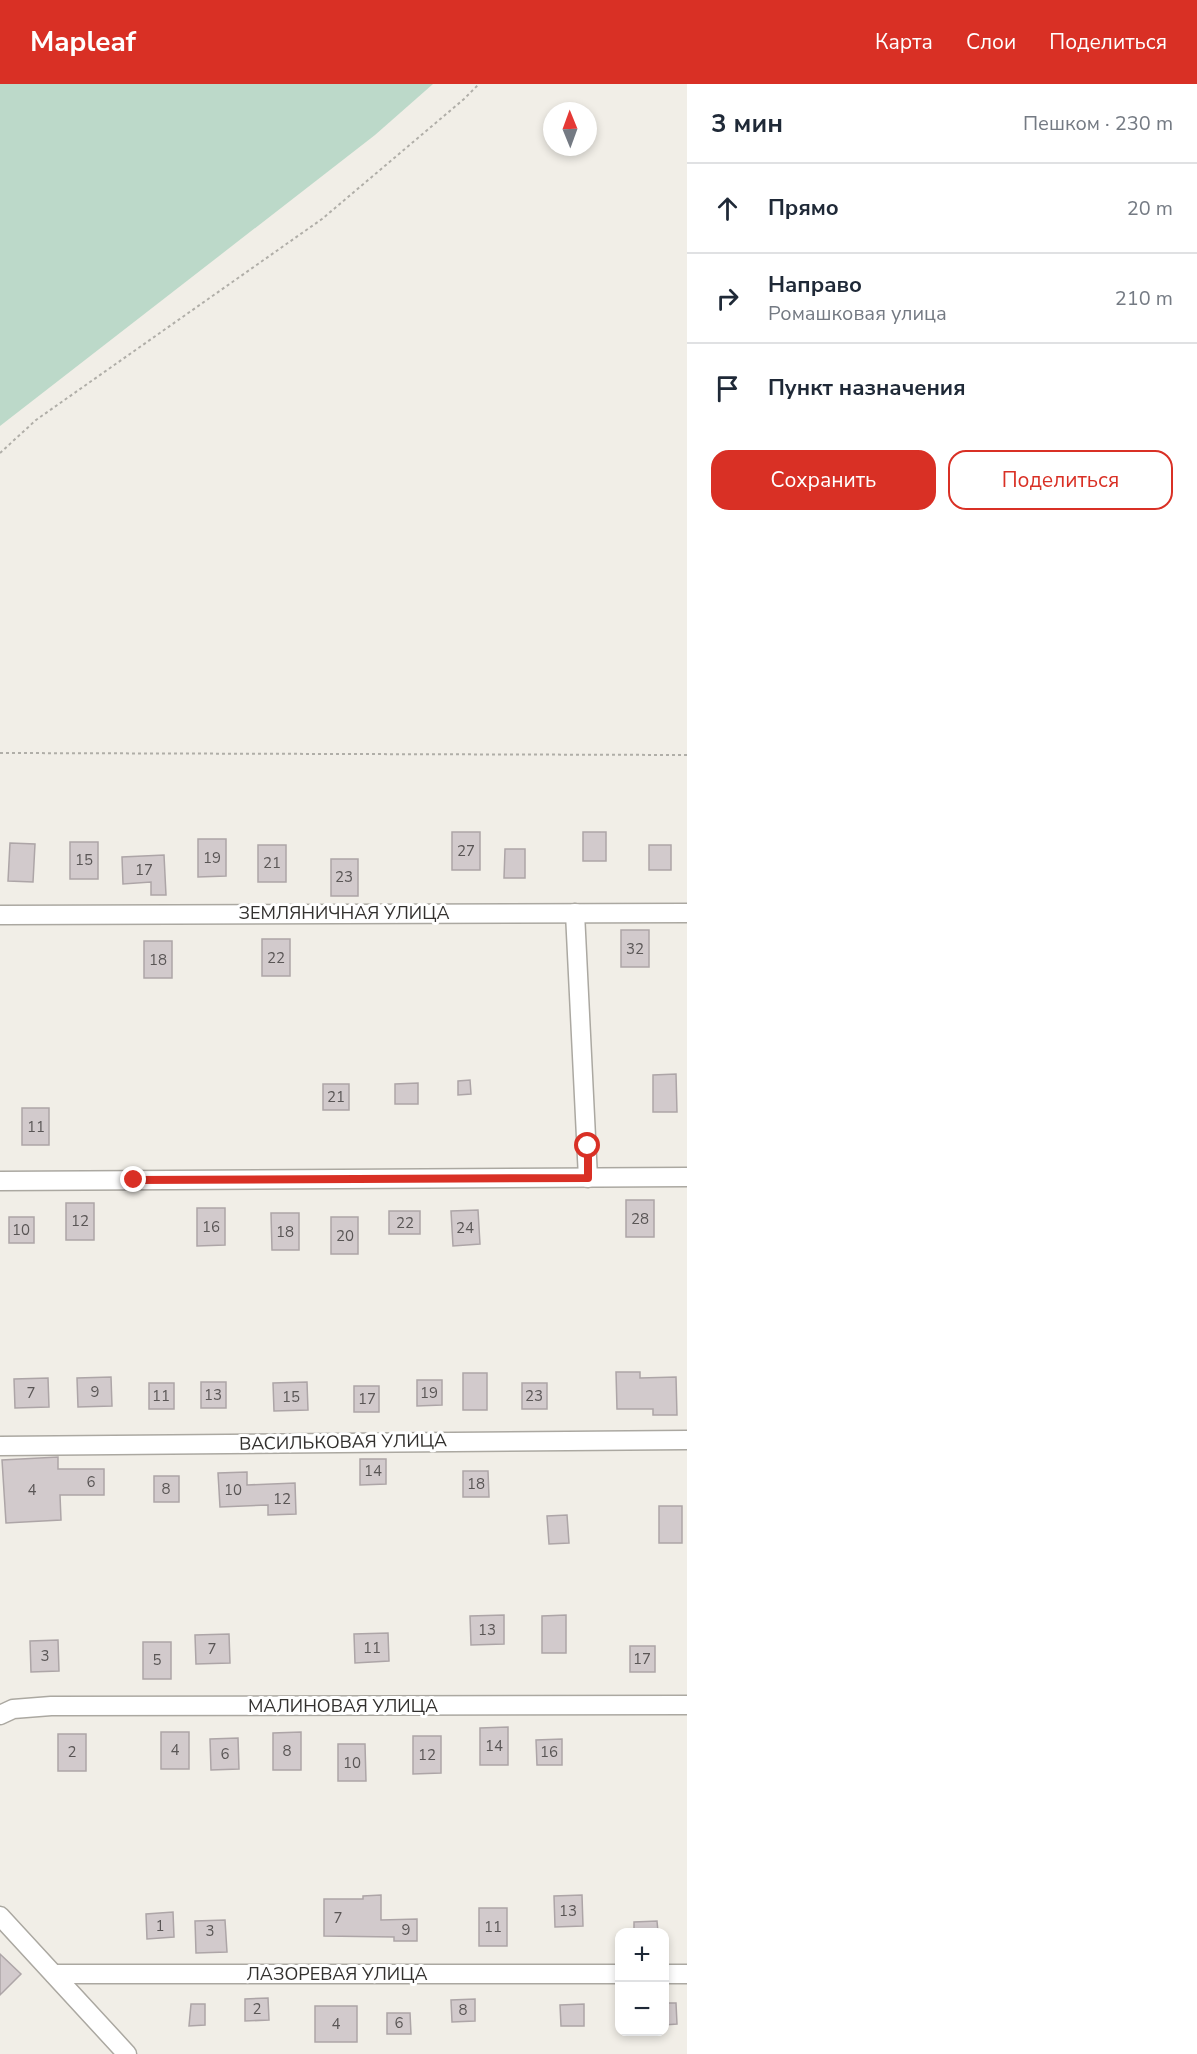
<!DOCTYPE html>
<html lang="ru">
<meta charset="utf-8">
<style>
:root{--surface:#fff;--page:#f6f6f7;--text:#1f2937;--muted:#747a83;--line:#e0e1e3;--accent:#d93025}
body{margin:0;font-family:"Nunito Sans",sans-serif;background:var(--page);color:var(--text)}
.controls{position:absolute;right:18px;bottom:18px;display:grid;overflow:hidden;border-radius:12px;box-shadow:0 3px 9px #0003}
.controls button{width:54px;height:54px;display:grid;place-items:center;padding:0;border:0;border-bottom:2px solid var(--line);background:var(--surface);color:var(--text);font:30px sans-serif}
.compass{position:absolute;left:543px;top:18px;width:54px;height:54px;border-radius:50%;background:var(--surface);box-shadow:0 3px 9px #0003;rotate:359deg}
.stop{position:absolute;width:18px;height:18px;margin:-14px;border:4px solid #d93025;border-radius:50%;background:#fff}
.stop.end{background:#d93025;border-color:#fff;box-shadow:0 2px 6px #0008}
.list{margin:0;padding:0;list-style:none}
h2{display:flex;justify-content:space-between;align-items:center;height:78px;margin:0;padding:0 24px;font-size:26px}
h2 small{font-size:20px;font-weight:400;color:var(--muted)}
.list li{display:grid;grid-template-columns:39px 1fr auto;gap:18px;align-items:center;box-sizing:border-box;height:90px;padding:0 24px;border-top:2px solid var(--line)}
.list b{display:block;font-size:22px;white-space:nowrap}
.list p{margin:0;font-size:20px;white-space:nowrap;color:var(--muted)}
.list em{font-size:20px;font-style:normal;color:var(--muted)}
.actions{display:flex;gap:12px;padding:18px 24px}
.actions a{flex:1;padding:14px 0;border:2px solid var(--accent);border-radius:18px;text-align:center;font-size:21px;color:var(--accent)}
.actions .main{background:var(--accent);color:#fff}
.icon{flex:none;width:33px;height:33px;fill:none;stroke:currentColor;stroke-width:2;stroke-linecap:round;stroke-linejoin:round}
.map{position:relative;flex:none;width:687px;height:1970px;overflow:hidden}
header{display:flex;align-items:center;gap:36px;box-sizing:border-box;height:84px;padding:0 30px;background:var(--accent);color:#fff}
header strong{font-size:28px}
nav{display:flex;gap:33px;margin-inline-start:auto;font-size:21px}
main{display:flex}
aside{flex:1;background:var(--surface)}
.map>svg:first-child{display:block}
.green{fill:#bcd9c9}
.building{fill:#d2cacc;stroke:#ada5a7;stroke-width:1.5}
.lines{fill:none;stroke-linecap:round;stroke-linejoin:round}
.minor-casing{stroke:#aba8a1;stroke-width:21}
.path{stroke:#b0aea8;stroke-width:2;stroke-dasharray:3 3;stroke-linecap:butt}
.minor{stroke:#fff;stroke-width:18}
.route{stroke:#d93025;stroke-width:8}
.labels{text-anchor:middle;stroke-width:6;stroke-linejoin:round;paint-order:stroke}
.number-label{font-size:15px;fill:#5a5656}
.street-label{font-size:18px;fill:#32302e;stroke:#fff}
</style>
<header>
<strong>Mapleaf</strong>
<nav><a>Карта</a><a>Слои</a><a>Поделиться</a></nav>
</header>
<main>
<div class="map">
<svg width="687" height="1970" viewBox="0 0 687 1970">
<rect width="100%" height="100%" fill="#f1eee7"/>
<path class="green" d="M0,0H433L375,51L0,342Z"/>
<g class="building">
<rect x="452" y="748" width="28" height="38"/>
<rect x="583" y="748" width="23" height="29"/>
<path d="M198,755H226V792L198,793Z"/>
<rect x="70" y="758" width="28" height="37"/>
<path d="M10,759L35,760L33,798L8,797Z"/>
<rect x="258" y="761" width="28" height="37"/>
<rect x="649" y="761" width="22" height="25"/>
<path d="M505,765H525V794H504Z"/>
<path d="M164,771L166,811H151V798L123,800L122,773Z"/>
<rect x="331" y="775" width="27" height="37"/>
<rect x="621" y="846" width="28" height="37"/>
<rect x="262" y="855" width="28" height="37"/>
<rect x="144" y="857" width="28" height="37"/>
<path d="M676,990L677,1028H653V991Z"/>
<path d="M470,996L471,1010L458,1011V997Z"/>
<path d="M418,999V1020H395V1000Z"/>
<rect x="323" y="1000" width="26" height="26"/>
<rect x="22" y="1024" width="27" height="37"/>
<rect x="626" y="1116" width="28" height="37"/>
<rect x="66" y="1119" width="28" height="37"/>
<path d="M197,1124H225V1161L197,1162Z"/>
<path d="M478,1126L480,1160L453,1162L451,1127Z"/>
<rect x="389" y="1127" width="31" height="23"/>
<path d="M271,1129H299V1166H272Z"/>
<rect x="9" y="1133" width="25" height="26"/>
<rect x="331" y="1133" width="27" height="37"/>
<path d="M616,1288H640V1294L676,1293L677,1331H653V1325H617Z"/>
<rect x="463" y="1289" width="24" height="37"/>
<path d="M111,1293L112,1322L78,1323L77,1294Z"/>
<path d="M48,1294L49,1323L15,1324L14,1295Z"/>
<path d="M417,1296H442V1321L417,1322Z"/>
<rect x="201" y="1298" width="25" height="26"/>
<path d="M307,1298L308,1326L274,1327L273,1299Z"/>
<rect x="149" y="1299" width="25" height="26"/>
<rect x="522" y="1299" width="25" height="26"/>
<rect x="354" y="1302" width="25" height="26"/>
<path d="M58,1373V1385H104V1411H60L61,1436L6,1439L2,1376Z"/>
<path d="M360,1375H386V1400L360,1401Z"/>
<path d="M463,1387H488L489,1413H463Z"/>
<path d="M247,1388V1401L295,1399L296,1430L268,1431V1421L220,1423L218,1389Z"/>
<rect x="154" y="1392" width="25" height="26"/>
<rect x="659" y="1422" width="23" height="37"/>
<path d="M567,1431L569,1459L549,1460L547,1432Z"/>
<path d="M504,1531V1560L471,1561L470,1532Z"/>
<path d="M566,1531V1569H542V1532Z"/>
<path d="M388,1549L389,1577L355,1579L354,1550Z"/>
<path d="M229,1550L230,1579L196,1580L195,1551Z"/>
<path d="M58,1556L59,1587L31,1588L30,1557Z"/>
<rect x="143" y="1558" width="28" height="37"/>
<rect x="630" y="1562" width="25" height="26"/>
<path d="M508,1643V1681H480V1644Z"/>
<rect x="161" y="1648" width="28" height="37"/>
<path d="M301,1648V1686H273V1649Z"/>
<rect x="58" y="1650" width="28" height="37"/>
<path d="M413,1652H441V1689L413,1690Z"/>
<path d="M238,1654L239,1685L211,1686L210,1655Z"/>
<path d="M562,1655V1681H537L536,1656Z"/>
<path d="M338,1660H365L366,1697H338Z"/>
<path d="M381,1811V1836L417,1835V1857H394V1853L324,1852V1815H363V1812Z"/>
<path d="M582,1811L583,1842L555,1843L554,1812Z"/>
<rect x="479" y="1824" width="28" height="38"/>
<path d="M173,1828L174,1853L147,1855L146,1830Z"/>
<path d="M225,1836L227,1868L196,1869L195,1837Z"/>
<path d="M657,1837L658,1848H634V1838Z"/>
<path d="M0,1870L21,1890L0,1911Z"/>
<path d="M268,1914L269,1936L245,1937V1915Z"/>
<path d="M475,1915V1937L452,1938L451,1916Z"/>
<path d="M664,1919H676L677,1940L664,1941Z"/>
<path d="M191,1920H205V1941L189,1942Z"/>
<path d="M584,1920V1942H561L560,1921Z"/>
<rect x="315" y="1922" width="42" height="36"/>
<path d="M387,1929H410L411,1950H387Z"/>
</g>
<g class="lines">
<defs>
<g id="minor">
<path d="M575,829L588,1094"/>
<path d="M0,831L687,829"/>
<path d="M0,1097L687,1093"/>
<path d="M0,1362L687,1356"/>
<path d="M0,1631L13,1625L51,1622L687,1621"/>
<path d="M0,1832L127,1970"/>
<path d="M54,1890H620"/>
<path d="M664,1890H687"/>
</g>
</defs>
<use href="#minor" class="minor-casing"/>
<g class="path">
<path d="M0,369L36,336L322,135L464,15L479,0"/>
<path d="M0,669L687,671"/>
</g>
<use href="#minor" class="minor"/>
</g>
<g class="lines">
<path class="route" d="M134,1096L588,1094V1062"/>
</g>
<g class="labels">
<g class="number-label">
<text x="466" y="772">27</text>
<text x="212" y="779">19</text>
<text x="84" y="781">15</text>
<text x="272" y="784">21</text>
<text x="144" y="791">17</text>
<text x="344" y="798">23</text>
<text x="635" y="870">32</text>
<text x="276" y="879">22</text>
<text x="158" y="881">18</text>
<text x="336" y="1018">21</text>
<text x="36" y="1048">11</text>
<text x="640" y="1140">28</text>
<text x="80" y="1142">12</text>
<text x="405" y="1144">22</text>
<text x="211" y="1148">16</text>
<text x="465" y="1149">24</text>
<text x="21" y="1151">10</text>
<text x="285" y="1153">18</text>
<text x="345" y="1157">20</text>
<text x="95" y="1313">9</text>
<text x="31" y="1314">7</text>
<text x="429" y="1314">19</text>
<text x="213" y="1316">13</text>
<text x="161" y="1317">11</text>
<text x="534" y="1317">23</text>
<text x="291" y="1318">15</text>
<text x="367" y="1320">17</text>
<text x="373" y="1392">14</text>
<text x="91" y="1403">6</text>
<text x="476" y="1405">18</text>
<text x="166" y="1410">8</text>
<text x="32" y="1411">4</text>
<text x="233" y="1411">10</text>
<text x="282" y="1420">12</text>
<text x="487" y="1551">13</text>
<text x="372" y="1569">11</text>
<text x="212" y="1570">7</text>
<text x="45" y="1577">3</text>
<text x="642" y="1580">17</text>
<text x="157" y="1581">5</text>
<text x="494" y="1667">14</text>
<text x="175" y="1671">4</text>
<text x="287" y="1672">8</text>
<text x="72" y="1673">2</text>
<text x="549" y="1673">16</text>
<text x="225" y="1675">6</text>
<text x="427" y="1676">12</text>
<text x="352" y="1684">10</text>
<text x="568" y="1832">13</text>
<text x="338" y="1839">7</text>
<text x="160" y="1847">1</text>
<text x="493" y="1848">11</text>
<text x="406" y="1851">9</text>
<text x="210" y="1852">3</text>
<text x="257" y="1930">2</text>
<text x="463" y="1931">8</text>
<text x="399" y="1944">6</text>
<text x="336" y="1945">4</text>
</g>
<g class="street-label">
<text x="344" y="835">ЗЕМЛЯНИЧНАЯ УЛИЦА</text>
<text transform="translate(343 1358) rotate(-1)" y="6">ВАСИЛЬКОВАЯ УЛИЦА</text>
<text x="343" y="1628">МАЛИНОВАЯ УЛИЦА</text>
<text x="337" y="1896">ЛАЗОРЕВАЯ УЛИЦА</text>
</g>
</g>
</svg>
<div class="controls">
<button>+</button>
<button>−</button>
</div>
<svg class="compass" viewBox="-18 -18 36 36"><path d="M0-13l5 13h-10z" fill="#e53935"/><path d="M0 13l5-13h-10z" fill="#747a83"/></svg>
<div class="stop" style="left:588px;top:1062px"></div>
<div class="stop end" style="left:134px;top:1096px"></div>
</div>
<aside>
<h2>3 мин<small>Пешком · 230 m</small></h2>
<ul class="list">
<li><svg class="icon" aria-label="ahead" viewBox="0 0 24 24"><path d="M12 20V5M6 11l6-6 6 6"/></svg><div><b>Прямо</b></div><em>20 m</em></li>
<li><svg class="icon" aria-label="right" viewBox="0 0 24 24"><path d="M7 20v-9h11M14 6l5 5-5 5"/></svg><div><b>Направо</b><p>Ромашковая улица</p></div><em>210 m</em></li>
<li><svg class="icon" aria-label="arrive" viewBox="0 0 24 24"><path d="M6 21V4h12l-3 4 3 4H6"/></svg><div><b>Пункт назначения</b></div></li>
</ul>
<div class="actions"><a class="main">Сохранить</a><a>Поделиться</a></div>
</aside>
</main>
